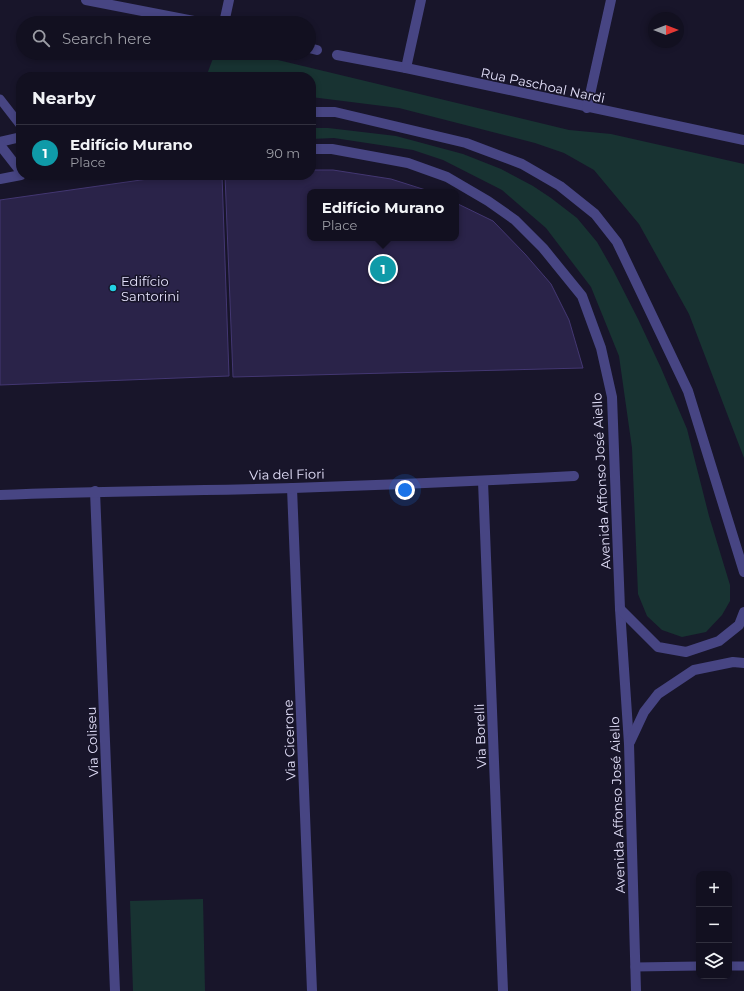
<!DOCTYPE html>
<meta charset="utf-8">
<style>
:root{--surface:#121020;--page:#1b1929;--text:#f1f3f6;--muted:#9c9da5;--line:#31303e;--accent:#1a73e8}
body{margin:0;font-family:Montserrat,sans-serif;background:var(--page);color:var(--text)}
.controls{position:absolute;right:12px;bottom:12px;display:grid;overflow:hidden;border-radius:8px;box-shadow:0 2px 6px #0003}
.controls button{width:36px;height:36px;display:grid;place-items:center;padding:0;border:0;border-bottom:1px solid var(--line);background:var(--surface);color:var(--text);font:20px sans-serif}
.compass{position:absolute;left:648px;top:12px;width:36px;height:36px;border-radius:50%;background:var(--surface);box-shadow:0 2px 6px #0003;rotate:90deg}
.you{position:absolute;left:405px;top:490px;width:14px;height:14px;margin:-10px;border:3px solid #fff;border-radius:50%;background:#1a73e8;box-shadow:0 0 0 6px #1a73e833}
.badge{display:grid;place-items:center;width:26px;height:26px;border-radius:50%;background:var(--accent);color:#fff;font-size:13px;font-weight:700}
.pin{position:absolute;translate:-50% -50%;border:2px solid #fff;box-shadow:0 1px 4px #0006}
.popup{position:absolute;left:307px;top:189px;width:152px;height:52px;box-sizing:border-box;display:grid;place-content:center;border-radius:8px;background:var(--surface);filter:drop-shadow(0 1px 3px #0005);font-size:13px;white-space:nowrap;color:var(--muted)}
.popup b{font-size:15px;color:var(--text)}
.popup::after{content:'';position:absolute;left:50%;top:100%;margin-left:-8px;border:8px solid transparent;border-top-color:var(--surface)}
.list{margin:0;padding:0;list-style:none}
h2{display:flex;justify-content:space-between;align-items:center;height:52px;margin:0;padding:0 16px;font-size:17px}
h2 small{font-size:13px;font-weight:400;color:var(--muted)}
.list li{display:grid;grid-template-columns:26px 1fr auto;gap:12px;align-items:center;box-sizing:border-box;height:56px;padding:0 16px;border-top:1px solid var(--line)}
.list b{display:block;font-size:15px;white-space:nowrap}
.list p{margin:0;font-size:13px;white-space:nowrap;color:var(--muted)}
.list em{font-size:13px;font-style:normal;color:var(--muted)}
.icon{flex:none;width:22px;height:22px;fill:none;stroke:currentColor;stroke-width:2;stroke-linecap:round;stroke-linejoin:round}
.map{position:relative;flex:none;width:744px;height:991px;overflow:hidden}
.search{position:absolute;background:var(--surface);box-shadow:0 2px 6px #0003;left:16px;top:16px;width:300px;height:44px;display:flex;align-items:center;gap:10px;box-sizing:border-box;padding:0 14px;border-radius:22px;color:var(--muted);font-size:15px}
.panel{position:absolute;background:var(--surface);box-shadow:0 2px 6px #0003;left:16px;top:72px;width:300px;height:108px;border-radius:16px}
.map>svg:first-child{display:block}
.green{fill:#183332}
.building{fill:#2a2349;stroke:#433772}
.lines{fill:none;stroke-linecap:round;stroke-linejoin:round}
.service{stroke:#474583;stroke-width:9}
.minor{stroke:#474583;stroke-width:10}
.tertiary{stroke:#474583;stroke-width:10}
.poi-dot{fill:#23d2e5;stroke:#18152a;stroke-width:1.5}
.labels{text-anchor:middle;stroke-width:3;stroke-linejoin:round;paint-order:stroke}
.street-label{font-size:13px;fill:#e4e1fb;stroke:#18152a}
.poi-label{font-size:13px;fill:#e4e1fb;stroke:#18152a;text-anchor:start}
</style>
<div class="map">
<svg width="744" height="991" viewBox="0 0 744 991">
<rect width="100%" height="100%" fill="#18152a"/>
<g class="green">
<path d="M215,53H249L569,130L611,134L744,164V458L689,314L639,224L594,170L564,153L535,143L399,108L311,97V77H206Z"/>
<path d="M311,128H328L396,136L463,154L501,169L533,186L551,198L577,218L597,242L613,270L638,319L661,368L687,429L709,516L730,585V601L722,615L706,632L682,637L662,630L647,616L638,594L632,448L619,356L591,287L546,228L502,190L443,160L413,150L334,138L311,139Z"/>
<path d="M203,899L205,991H133L130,901Z"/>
</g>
<g class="building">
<path d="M311,170H333L391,179L432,192H310V238H456V203L493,221L525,254L551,284L569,320L583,368L233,377L225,175H311Z"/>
<path d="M176,175H222L229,376L0,385V200Z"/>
</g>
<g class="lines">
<g class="service">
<path d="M0,99L21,126"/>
<path d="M729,966H744"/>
<path d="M635,967L699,966"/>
</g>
<g class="minor">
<path d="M86,0L204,23"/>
<path d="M224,23L229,0"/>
<path d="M309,48L317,50"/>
<path d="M337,55L406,68L744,140"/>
<path d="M406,68L421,0"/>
<path d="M587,108L611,0"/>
<path d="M483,481L503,991"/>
<path d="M292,488L312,991"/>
<path d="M95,491L115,991"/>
<path d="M0,495C98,491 195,491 293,488C387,485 480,481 574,476"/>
</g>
<g class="tertiary">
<path d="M311,112H335L466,143L522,164L560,186L595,214L617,242L688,391L744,572"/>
<path d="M0,142L21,137"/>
<path d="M0,145L21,172"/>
<path d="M311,149H332L408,163L447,177L488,201L515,220L543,248L582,296L601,348L612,397L620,609L629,744L636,991"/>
<path d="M0,179L21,175"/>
<path d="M620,609L658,647L686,652L719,641L739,625L744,612"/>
<path d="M630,742L644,712L658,694L694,670L733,662L744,663"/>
</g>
</g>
<circle class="poi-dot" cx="113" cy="288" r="4"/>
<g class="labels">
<g class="street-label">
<text transform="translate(543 85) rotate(12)" y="5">Rua Paschoal Nardi</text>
<text transform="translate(287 474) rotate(-1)" y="5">Via del Fiori</text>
<text transform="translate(601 481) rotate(-93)" y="5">Avenida Affonso José Aiello</text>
<text transform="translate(480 736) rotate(-92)" y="5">Via Borelli</text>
<text transform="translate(289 740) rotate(-92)" y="5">Via Cicerone</text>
<text transform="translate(92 742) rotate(-92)" y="5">Via Coliseu</text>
<text transform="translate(617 805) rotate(-92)" y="5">Avenida Affonso José Aiello</text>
</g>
<g class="poi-label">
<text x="121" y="286">Edifício<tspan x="121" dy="15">Santorini</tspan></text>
</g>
</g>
</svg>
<div class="controls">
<button>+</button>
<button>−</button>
<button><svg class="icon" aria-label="layers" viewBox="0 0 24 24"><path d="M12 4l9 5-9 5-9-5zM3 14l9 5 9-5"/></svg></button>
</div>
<svg class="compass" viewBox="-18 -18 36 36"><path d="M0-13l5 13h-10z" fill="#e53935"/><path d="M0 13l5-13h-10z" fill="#9c9da5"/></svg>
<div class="you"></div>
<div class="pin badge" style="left:383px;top:269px;background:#0f9aa8">1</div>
<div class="popup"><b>Edifício Murano</b>Place</div>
<div class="search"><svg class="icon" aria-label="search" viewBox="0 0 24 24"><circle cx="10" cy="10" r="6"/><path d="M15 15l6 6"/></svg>Search here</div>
<section class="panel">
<h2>Nearby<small></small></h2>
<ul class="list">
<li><span class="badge" style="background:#0f9aa8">1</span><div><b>Edifício Murano</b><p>Place</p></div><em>90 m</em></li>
</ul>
</section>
</div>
